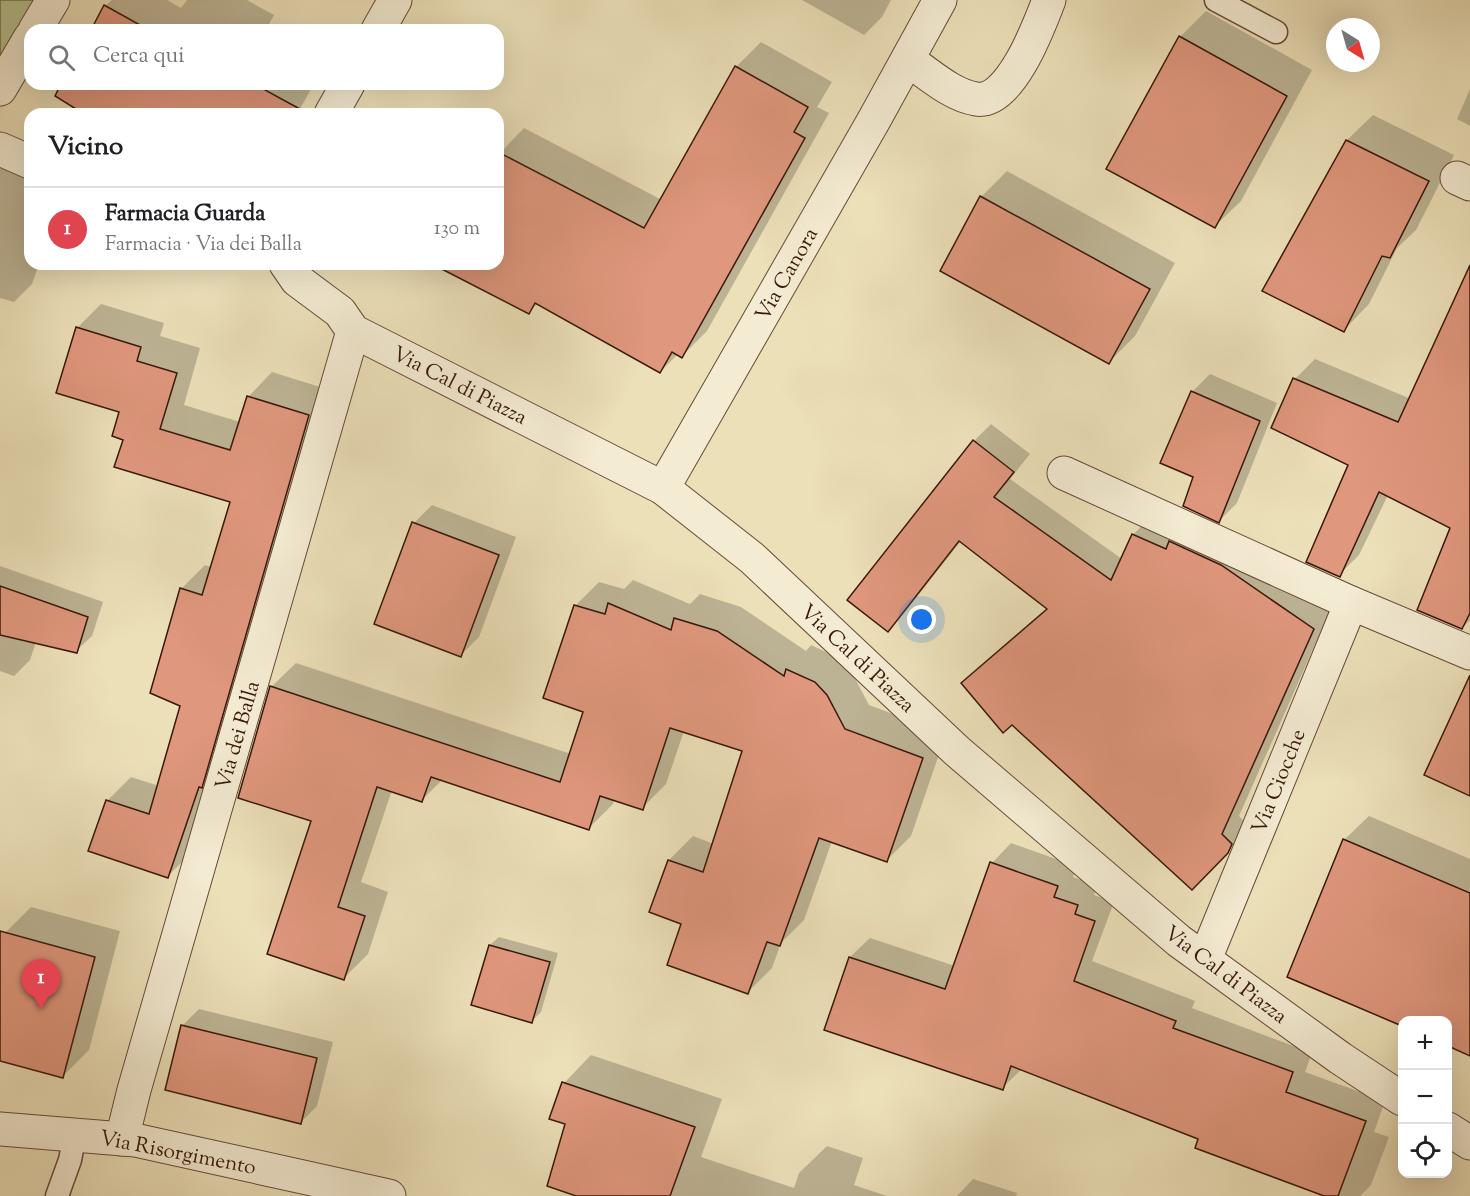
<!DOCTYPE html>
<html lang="it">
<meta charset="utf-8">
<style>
:root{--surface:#fff;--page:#f2f2f2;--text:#202124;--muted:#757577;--line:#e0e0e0;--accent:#0f766e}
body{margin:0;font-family:"Sorts Mill Goudy",serif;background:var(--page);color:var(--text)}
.controls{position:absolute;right:18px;bottom:18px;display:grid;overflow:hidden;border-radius:12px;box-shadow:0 6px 24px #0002}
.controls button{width:54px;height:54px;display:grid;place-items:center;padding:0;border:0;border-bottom:2px solid var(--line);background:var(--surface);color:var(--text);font:30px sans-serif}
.compass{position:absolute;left:1326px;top:18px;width:54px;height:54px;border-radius:50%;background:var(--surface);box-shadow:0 6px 24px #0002;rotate:143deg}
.you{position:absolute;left:922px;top:620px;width:21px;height:21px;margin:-15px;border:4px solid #fff;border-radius:50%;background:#1a73e8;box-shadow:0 0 0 9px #1a73e833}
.badge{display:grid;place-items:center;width:39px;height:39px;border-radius:50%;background:var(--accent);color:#fff;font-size:20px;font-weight:700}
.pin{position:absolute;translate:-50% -50px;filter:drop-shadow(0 2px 3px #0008)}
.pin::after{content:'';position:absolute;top:32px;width:21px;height:18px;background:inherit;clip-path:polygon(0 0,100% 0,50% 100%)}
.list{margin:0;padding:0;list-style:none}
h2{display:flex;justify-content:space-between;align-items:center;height:78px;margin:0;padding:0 24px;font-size:26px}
h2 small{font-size:20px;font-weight:400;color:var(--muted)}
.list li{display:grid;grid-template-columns:39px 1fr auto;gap:18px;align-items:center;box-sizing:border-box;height:84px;padding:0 24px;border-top:2px solid var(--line)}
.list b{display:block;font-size:22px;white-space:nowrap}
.list p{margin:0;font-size:20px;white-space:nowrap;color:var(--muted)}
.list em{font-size:20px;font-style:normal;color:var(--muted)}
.icon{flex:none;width:33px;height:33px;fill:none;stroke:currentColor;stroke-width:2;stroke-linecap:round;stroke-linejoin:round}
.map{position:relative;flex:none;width:1470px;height:1196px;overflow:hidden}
.search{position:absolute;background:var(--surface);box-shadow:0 6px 24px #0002;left:24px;top:24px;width:480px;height:66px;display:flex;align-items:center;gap:15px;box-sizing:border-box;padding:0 21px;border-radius:18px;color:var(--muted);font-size:22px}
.panel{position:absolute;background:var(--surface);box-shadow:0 6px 24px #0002;left:24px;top:108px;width:480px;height:162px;border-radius:18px}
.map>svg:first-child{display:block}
.green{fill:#b6c391;stroke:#786e4e;stroke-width:1.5}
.shadow{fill:#0003}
.building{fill:#df977d;stroke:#39180a;stroke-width:1.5}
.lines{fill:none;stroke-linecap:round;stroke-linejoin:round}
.service-casing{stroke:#664a36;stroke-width:25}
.minor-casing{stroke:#664a36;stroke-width:35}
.tertiary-casing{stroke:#664a36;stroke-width:35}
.service{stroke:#f3ebd2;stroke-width:22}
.minor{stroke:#f3ebd2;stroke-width:33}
.tertiary{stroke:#f3ebd2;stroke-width:33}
.labels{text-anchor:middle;stroke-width:4.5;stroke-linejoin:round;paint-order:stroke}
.street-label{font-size:21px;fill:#39180a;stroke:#f3ebd2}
</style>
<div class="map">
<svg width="1470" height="1196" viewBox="0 0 1470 1196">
<rect width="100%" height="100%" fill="#ece0b9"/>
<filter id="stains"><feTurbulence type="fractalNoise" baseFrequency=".00333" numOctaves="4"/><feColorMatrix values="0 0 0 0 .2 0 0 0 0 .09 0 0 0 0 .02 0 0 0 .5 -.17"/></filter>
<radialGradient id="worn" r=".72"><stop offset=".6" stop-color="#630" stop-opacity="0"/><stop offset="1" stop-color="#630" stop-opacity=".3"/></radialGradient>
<path class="green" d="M0,0H68L0,97Z"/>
<g class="shadow">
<path d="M112,0H167L181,8L187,0H247L274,15L266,30H93L105,6Z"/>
<path d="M802,0H891L882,17L864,35Z"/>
<path d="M1206,11L1312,70L1241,201L1215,226L1180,37Z"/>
<path d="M761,42L832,82L817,107L829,113L707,331L682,356L678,354L660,372L538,303L529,312L455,264H498V155L524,128L662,200L736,67Z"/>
<path d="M63,84H314L297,114H87Z"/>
<path d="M1470,89V126L1457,119Z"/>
<path d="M1373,115L1454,155L1416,230L1397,248L1369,304L1344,330L1264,290L1347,140Z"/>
<path d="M0,157L30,164V264H39L32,284L14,302L0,298Z"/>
<path d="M1007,171L1175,263L1135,336L1109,362L942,270L981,197Z"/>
<path d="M1470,268V620L1462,628L1451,528L1388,495L1359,555L1339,575L1350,464L1295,379L1315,359L1411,399Z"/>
<path d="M101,304L164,323L160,336L200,348L184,405L240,422L248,397L272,372L333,391L192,852L168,876L107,801L131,777L159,786L182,705L181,589L205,565L212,567L232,501L125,439L121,411L77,328Z"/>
<path d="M1210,374L1277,403L1237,503L1219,521L1195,477L1192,392Z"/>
<path d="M991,424L1030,454L1010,479L1122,559L1133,535L1150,517L1330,611L1239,816L1248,826L1246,833L1192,887L1013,723L963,683L1048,607L961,541L905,612L888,630L974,441Z"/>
<path d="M432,505L516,537L479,637L461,655L414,523Z"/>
<path d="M0,566L103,602L92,636L76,651L36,642L30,660L14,676L0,671Z"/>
<path d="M633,580L690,604L700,594L741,607L806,651L811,645L839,658L851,671L869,705L946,734L911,836L887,860L832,841L804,920L781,943L772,968L748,992L683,923L669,860L693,836L714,844L744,751L684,731L666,784L642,808L614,799L613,804L589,828L442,780L422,800L392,790L361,882L388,892L368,954L344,978L313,820L271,687L296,663L571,754L585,711L575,606L599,582L624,589Z"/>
<path d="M1369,816L1470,859V1054L1448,1044V1020H1402V1025L1289,976L1344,840Z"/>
<path d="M1011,843L1076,866L1073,877L1097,885L1094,895L1114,902L1092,961L1195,1001L1192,1008L1312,1053L1305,1072L1385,1101L1374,1132L1389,1137L1371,1185L1360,1196H1329L1200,1138L1022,1069L1002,1088L826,1029L850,957L870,938L955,966L992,863Z"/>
<path d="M31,907L120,931L89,1050L63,1076L0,1060V953L5,933Z"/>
<path d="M499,937L558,953L541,1012L532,1021L490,945Z"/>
<path d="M199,1009L333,1042L317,1106L301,1122L166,1089L183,1025Z"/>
<path d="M591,1055L722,1099L701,1157L794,1188L799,1173L827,1146L863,1158L854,1185L887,1196H580L567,1123L564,1083Z"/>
<path d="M973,1179L1017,1193L1016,1196H957Z"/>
</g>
<g class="building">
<path d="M104,5L149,30H91Z"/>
<path d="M1179,36L1287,96L1215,228L1106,169Z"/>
<path d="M735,66L808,107L794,132L805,138L682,358L672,352L660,373L535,303L529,314L432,264H498V152L644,228Z"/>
<path d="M61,84H254L309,114H84L55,96Z"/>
<path d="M1346,140L1429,181L1390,258L1382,256L1344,332L1262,291Z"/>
<path d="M980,196L1150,289L1109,364L940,271Z"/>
<path d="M1470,265V613L1462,629L1417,610L1450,528L1379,492L1340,577L1306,562L1348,465L1271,428L1293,378L1398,422Z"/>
<path d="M76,327L141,347L137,361L177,373L160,429L230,450L247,396L309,415L202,788L199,787L168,878L88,851L106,800L149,814L180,706L150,693L180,588L202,595L230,502L114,467L123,440L112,436L119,412L56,393Z"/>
<path d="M1191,391L1260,421L1219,523L1183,506L1193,477L1160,463Z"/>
<path d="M973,440L1014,472L994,497L1111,580L1132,534L1166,549L1169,541L1221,565L1314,629L1222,834L1232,844L1228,853L1192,890L1012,725L1003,733L961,683L1047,609L959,541L888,632L847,600Z"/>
<path d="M412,522L499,555L461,657L374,624Z"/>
<path d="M0,586L88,617L77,653L0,635Z"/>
<path d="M608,603L671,630L674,618L717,631L784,676L786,669L815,682L827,695L845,729L923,758L887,862L819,838L780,946L767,942L748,994L667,965L681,924L649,912L668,860L703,872L742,751L670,728L643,810L600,796L589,830L431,777L422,802L377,787L338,907L365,916L344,980L267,954L311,821L238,798L270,686L560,782L583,712L543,698L574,605L605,614Z"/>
<path d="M1470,675V796L1424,775Z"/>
<path d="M1343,839L1470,893V1056L1448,1046V1020H1402V1026L1287,977Z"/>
<path d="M990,862L1058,886L1054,897L1078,905L1075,914L1095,921L1074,981L1176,1021L1173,1028L1293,1072L1286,1092L1366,1121L1338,1196H1324L1195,1148L1198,1139L1011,1066L1003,1090L824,1030L849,957L945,989Z"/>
<path d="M0,931L95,957L63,1078L0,1061Z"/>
<path d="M489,945L550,962L532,1023L471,1005Z"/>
<path d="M181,1025L317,1058L301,1124L165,1090Z"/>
<path d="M562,1082L695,1127L670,1196H576L547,1186L565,1124L549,1119Z"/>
</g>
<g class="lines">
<defs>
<g id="service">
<path d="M1216,0L1276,32"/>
<path d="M57,1196L70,1160L75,1134"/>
</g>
<g id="minor">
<path d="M35,30L53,0"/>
<path d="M378,30L395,0"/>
<path d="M908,60C928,73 951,95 976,99C1010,105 1039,26 1049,0"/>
<path d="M0,89L30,38"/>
<path d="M331,114L348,84"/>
<path d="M0,149L30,162"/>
<path d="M1457,178L1470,184"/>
<path d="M286,264L297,280L340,312L353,331L663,488L752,558L957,751L1179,941L1340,1058L1402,1099"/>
<path d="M1064,473L1351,603"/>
<path d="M663,488L874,120L940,0"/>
<path d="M1205,959L1351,603L1470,653"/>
<path d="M1448,1129L1470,1143"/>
<path d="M122,1139L134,1090L353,331"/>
</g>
<path id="tertiary" d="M0,1129L135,1140L389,1196"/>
</defs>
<use href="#service" class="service-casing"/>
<use href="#minor" class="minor-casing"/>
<use href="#tertiary" class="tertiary-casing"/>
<use href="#service" class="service"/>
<use href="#minor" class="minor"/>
<use href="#tertiary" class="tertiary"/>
</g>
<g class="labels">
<g class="street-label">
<text transform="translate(786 274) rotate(-60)" y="7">Via Canora</text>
<text transform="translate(460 385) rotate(27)" y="7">Via Cal di Piazza</text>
<text transform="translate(858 658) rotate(43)" y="7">Via Cal di Piazza</text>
<text transform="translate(237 735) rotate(-74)" y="7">Via dei Balla</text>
<text transform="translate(1278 781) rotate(-68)" y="7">Via Ciocche</text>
<text transform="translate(1226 974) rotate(37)" y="7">Via Cal di Piazza</text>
<text transform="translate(178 1152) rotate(11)" y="7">Via Risorgimento</text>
</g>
</g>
<rect width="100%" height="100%" filter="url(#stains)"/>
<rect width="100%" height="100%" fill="url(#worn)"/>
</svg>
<div class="controls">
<button>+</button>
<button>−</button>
<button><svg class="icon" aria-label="locate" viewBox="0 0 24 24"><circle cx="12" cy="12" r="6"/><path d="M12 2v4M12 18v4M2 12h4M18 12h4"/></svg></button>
</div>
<svg class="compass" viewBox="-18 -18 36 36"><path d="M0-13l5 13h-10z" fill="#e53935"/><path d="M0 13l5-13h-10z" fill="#757577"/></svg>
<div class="you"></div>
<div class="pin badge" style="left:41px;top:1009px;background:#e0444e">1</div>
<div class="search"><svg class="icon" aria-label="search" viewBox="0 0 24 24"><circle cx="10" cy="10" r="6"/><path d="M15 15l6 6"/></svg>Cerca qui</div>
<section class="panel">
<h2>Vicino<small></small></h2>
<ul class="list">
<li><span class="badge" style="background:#e0444e">1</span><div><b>Farmacia Guarda</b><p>Farmacia · Via dei Balla</p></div><em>130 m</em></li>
</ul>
</section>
</div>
